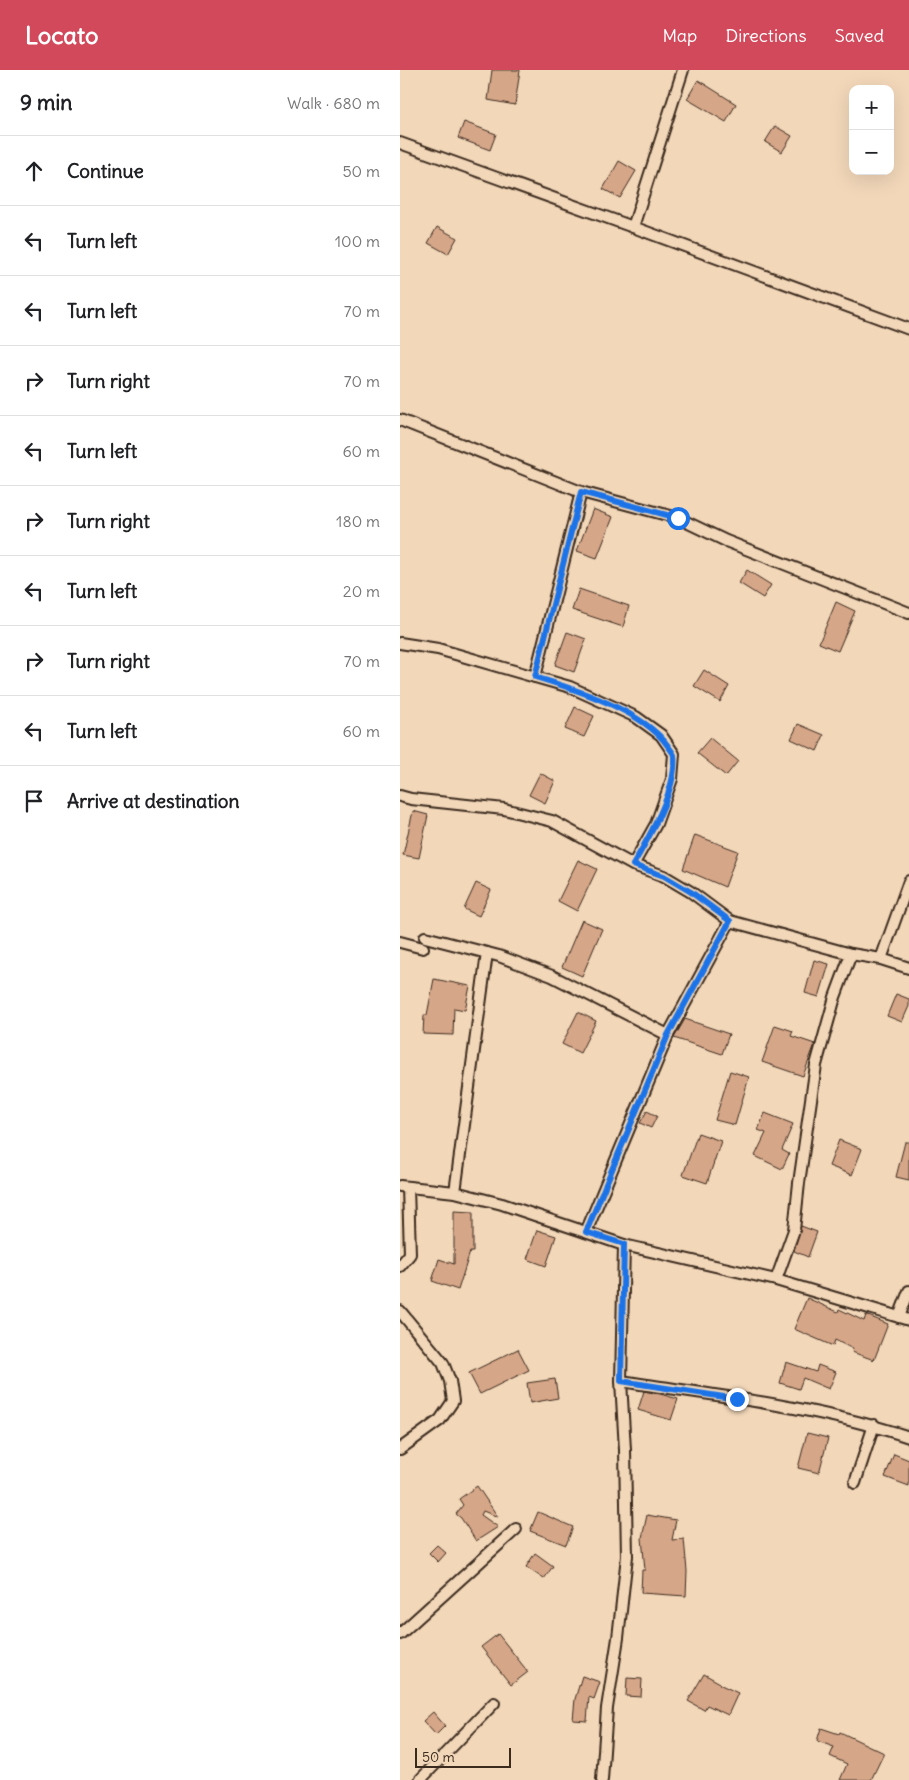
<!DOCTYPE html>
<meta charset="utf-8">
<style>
:root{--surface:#fff;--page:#f2f2f2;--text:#202124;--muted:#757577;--line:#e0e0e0;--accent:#d1495b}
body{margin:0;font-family:Delius,sans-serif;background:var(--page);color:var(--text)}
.controls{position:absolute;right:15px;top:15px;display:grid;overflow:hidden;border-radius:10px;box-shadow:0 5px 20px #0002}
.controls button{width:45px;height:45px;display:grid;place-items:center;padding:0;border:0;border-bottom:1px solid var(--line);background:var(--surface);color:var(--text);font:25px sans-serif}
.scale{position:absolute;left:15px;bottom:12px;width:96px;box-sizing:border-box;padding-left:5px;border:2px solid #3b2a1e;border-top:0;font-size:14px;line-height:18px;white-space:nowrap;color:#3b2a1e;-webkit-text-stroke:4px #f2d7b9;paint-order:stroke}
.stop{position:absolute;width:15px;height:15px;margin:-11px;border:4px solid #1a73e8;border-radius:50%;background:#fff}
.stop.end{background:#1a73e8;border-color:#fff;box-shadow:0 1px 5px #0008}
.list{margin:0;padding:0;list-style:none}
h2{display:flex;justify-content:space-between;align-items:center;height:65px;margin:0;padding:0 20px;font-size:21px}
h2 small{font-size:16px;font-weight:400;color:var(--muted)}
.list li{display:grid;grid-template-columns:32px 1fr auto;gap:15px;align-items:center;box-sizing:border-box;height:70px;padding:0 20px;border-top:1px solid var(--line)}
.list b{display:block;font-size:19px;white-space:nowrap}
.list em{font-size:16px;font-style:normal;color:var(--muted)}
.icon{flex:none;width:28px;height:28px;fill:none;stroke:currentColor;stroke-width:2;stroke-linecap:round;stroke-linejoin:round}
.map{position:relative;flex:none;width:509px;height:1710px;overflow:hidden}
header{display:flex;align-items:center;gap:30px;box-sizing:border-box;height:70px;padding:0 25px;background:var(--accent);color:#fff}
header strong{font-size:24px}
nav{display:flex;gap:28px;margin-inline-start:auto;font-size:18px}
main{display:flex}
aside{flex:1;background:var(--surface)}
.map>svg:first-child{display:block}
.building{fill:#d6a688;stroke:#3b2a1e}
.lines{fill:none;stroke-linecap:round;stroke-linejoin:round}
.street-casing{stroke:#3b2a1e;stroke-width:14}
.street{stroke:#f2d7b9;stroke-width:10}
.route{stroke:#1a73e8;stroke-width:6}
</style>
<header>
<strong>Locato</strong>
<nav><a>Map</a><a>Directions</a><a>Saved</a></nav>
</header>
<main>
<aside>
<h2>9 min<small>Walk · 680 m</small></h2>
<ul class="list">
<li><svg class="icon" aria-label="ahead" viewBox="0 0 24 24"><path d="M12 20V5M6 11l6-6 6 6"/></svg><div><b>Continue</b></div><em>50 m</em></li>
<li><svg class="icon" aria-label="left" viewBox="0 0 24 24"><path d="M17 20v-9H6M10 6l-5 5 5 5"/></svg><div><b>Turn left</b></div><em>100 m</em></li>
<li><svg class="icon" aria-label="left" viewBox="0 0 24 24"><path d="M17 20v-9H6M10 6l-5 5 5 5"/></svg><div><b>Turn left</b></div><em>70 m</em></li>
<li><svg class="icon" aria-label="right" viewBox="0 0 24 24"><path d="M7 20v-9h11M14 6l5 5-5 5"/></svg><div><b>Turn right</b></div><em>70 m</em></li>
<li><svg class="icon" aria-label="left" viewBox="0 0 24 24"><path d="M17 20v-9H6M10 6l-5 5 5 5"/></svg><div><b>Turn left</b></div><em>60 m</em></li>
<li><svg class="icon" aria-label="right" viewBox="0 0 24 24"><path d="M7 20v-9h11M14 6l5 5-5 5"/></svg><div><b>Turn right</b></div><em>180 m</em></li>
<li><svg class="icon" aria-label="left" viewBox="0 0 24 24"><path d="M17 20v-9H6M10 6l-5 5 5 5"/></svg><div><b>Turn left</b></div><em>20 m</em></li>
<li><svg class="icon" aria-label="right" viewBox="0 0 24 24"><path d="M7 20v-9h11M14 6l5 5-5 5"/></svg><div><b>Turn right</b></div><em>70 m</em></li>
<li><svg class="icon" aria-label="left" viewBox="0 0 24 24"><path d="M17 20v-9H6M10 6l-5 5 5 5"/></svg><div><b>Turn left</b></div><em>60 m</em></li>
<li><svg class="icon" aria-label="arrive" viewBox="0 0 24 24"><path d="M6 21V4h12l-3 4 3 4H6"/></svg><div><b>Arrive at destination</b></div></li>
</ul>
</aside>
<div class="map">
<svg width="509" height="1710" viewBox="0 0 509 1710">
<rect width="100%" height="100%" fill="#f2d7b9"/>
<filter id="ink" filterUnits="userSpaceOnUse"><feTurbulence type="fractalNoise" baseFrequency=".02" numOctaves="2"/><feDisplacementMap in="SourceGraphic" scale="10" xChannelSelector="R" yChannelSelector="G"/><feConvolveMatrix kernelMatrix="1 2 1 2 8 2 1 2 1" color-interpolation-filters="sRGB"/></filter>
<g filter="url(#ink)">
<g class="building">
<path d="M92,0H120L115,35L88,30Z"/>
<path d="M298,10L336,34L326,52L287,29Z"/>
<path d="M64,52L96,64L90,80L58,68Z"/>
<path d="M375,56L392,66L382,82L365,72Z"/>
<path d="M219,91L236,101L220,128L203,119Z"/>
<path d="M37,157L57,168L48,184L28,173Z"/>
<path d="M193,439L213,447L197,488L177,481Z"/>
<path d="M347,500L371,515L363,528L339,513Z"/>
<path d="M179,519L229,536L223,557L172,540Z"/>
<path d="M436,532L455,541L438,581L419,573Z"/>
<path d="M167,562L186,569L174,602L155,595Z"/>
<path d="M304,600L329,616L320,632L294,616Z"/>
<path d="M175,637L194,646L184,667L165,659Z"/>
<path d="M398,654L424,665L417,681L391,669Z"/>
<path d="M310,668L338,691L326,706L297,683Z"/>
<path d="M140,703L155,711L145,733L129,725Z"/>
<path d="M13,741L28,745L19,788L3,785Z"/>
<path d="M295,765L338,781L325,817L283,799Z"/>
<path d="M178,790L197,799L177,841L158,831Z"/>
<path d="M76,813L91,820L79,846L64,839Z"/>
<path d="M182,850L202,859L182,906L162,897Z"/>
<path d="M414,890L429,894L419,927L405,923Z"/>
<path d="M34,909L70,916L65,940L54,938L53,965L23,964L24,945H27Z"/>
<path d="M496,924L509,929V936L502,952L487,946Z"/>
<path d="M178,942L196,951L180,983L162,974Z"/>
<path d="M285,949L329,964L322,984L274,968Z"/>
<path d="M375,955L393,961L391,966L415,974L403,1006L362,992Z"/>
<path d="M330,1001L349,1007L335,1055L315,1050Z"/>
<path d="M247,1041L257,1046L251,1058L240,1053Z"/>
<path d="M365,1043L393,1054L382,1080L389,1084L382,1099L355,1086L366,1063L358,1060Z"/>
<path d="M298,1063L321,1071L307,1113L283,1105Z"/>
<path d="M439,1070L462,1079L452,1105L429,1096Z"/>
<path d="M505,1072H509V1110L496,1107Z"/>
<path d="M54,1141L73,1142V1182H70L58,1220L32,1211L39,1189L54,1194Z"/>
<path d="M401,1156L417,1162L408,1187L394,1181Z"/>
<path d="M137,1160L156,1166L146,1196L127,1189Z"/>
<path d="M407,1228L438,1242L439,1239L464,1251L466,1245L488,1254L474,1290L452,1282L453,1279L435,1270L433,1276L394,1259Z"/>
<path d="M118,1279L129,1300L80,1324L69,1303Z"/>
<path d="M386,1292L416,1302L418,1295L436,1302L429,1319L403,1308L399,1319L380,1313Z"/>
<path d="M155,1309L158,1328L130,1333L127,1313Z"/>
<path d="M244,1321L260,1324L278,1329L271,1350L238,1340Z"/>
<path d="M407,1363L428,1368L419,1403L398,1398Z"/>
<path d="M494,1384L509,1390V1416L485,1407Z"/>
<path d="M77,1416L98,1447L83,1441L81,1445L98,1457L76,1471L61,1448L56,1444L63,1435L59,1429Z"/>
<path d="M138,1442L173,1457L166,1475L130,1461Z"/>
<path d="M247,1445L276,1450L272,1470L284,1469L287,1501L286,1526L241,1523L242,1500H245L242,1468Z"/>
<path d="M37,1475L46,1483L38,1492L29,1483Z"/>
<path d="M135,1483L153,1496L144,1509L126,1497Z"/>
<path d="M98,1564L128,1602L111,1615L81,1577Z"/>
<path d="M304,1604L320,1613L319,1614L338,1623L328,1645L307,1635L304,1640L288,1631Z"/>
<path d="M182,1606L200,1612L194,1629L189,1627L187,1651L173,1650L175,1629Z"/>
<path d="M227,1608L242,1609L241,1627L226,1626Z"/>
<path d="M33,1642L45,1656L36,1665L23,1651Z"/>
<path d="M421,1658L439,1664L440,1662L484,1683L471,1710H440L447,1694L430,1686L434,1677L417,1671Z"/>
</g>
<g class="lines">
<defs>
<g id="street">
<path d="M0,73L233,157L509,259"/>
<path d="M233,157L283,0"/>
<path d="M0,350L181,422L278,448L326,471L509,543"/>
<path d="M0,573L38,579L170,617L236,647L261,665L274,684L272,709L256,754L233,795"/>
<path d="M135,607L181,422"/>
<path d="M0,726L11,729L104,739L152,751L233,795L264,806L291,822L330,851L451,884"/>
<path d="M25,867L99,886L152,906L268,965"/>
<path d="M0,872L23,878"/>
<path d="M481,889L509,811"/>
<path d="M0,1116L55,1122L102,1134L224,1175L376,1210L509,1250"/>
<path d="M55,1122L87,883"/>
<path d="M186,1162L268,965L330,851"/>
<path d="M0,1196L10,1184L8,1117"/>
<path d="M376,1210L394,1160L399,1113L416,995L435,927L451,884L481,889L509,898"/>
<path d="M0,1241L43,1293L50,1311L53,1331L40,1350L0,1379"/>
<path d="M499,1247L509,1221"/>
<path d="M221,1311C318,1326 415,1336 509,1367"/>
<path d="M455,1413L474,1355"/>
<path d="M0,1564L116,1459"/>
<path d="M20,1710L94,1633"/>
<path d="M202,1710L207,1638L218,1568L227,1486L225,1380L221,1311L224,1175"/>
</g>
</defs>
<use href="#street" class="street-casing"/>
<use href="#street" class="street"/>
</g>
</g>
<g class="lines" filter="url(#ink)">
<path class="route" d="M278,448L181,422L135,607C175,619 244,641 268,676C270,679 273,682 274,685C278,718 249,767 233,795L264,806L291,822L330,851L268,965L186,1162L224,1174L221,1311L337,1329"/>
</g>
</svg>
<div class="controls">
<button>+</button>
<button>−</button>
</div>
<div class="scale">50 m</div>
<div class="stop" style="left:278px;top:448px"></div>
<div class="stop end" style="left:337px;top:1329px"></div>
</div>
</main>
